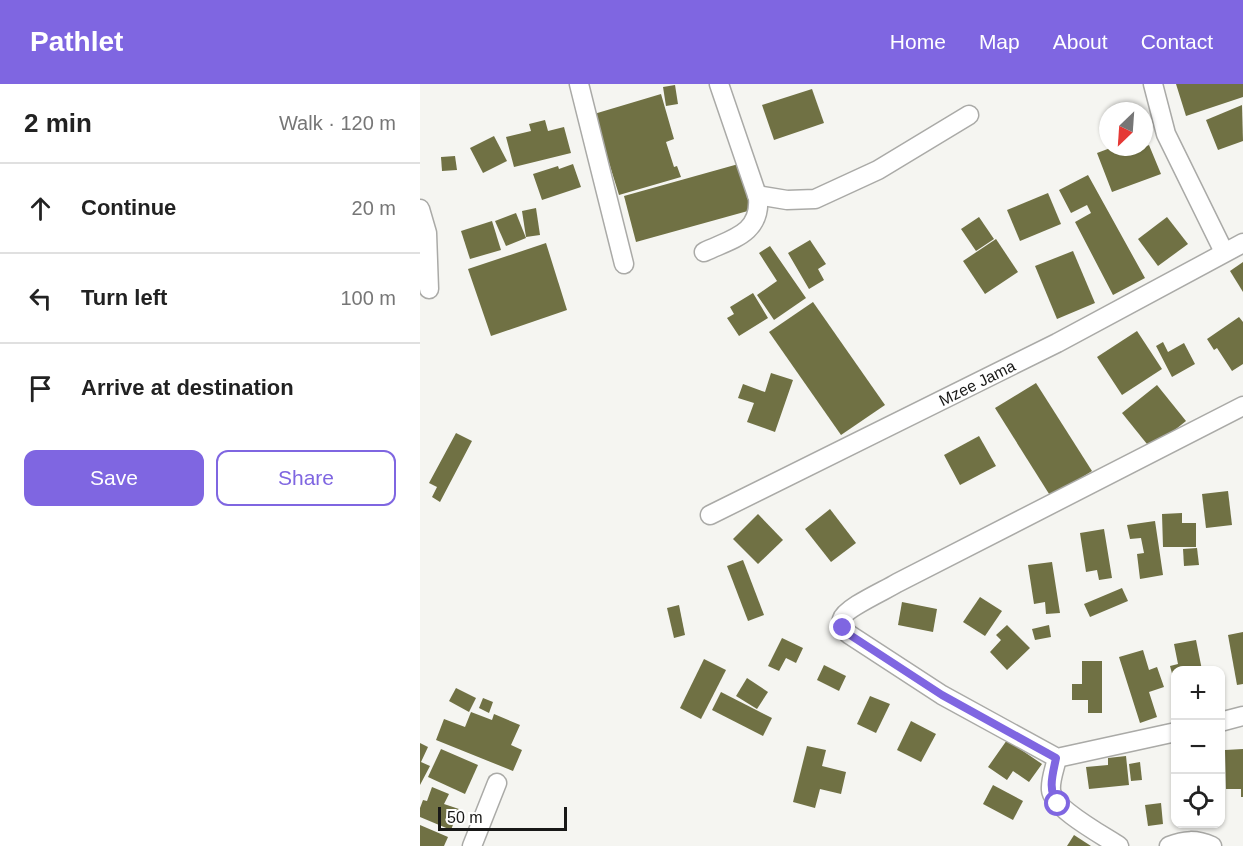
<!DOCTYPE html>
<meta charset="utf-8">
<style>
:root{--surface:#fff;--page:#f6f6f6;--text:#222;--muted:#767676;--line:#e0e0e0;--accent:#7f66e1}
body{margin:0;font-family:Helvetica,sans-serif;background:var(--page);color:var(--text)}
.controls{position:absolute;right:18px;bottom:18px;display:grid;overflow:hidden;border-radius:12px;box-shadow:0 2px 4px #0004}
.controls button{width:54px;height:54px;display:grid;place-items:center;padding:0;border:0;border-bottom:2px solid var(--line);background:var(--surface);color:var(--text);font:30px sans-serif}
.compass{position:absolute;left:679px;top:18px;width:54px;height:54px;border-radius:50%;background:var(--surface);box-shadow:0 2px 4px #0004;rotate:205deg}
.scale{position:absolute;left:18px;bottom:15px;width:129px;box-sizing:border-box;padding-left:6px;border:3px solid #181817;border-top:0;font-size:16px;line-height:21px;white-space:nowrap;color:#181817;-webkit-text-stroke:4px #fffffe;paint-order:stroke}
.stop{position:absolute;width:18px;height:18px;margin:-14px;border:4px solid #7f66e1;border-radius:50%;background:#fff}
.stop.end{background:#7f66e1;border-color:#fff;box-shadow:0 2px 6px #0008}
.list{margin:0;padding:0;list-style:none}
h2{display:flex;justify-content:space-between;align-items:center;height:78px;margin:0;padding:0 24px;font-size:26px}
h2 small{font-size:20px;font-weight:400;color:var(--muted)}
.list li{display:grid;grid-template-columns:39px 1fr auto;gap:18px;align-items:center;box-sizing:border-box;height:90px;padding:0 24px;border-top:2px solid var(--line)}
.list b{display:block;font-size:22px;white-space:nowrap}
.list em{font-size:20px;font-style:normal;color:var(--muted)}
.actions{display:flex;gap:12px;padding:18px 24px}
.actions a{flex:1;padding:14px 0;border:2px solid var(--accent);border-radius:12px;text-align:center;font-size:21px;color:var(--accent)}
.actions .main{background:var(--accent);color:#fff}
.icon{flex:none;width:33px;height:33px;fill:none;stroke:currentColor;stroke-width:2;stroke-linecap:round;stroke-linejoin:round}
.map{position:relative;flex:none;width:823px;height:762px;overflow:hidden}
header{display:flex;align-items:center;gap:36px;box-sizing:border-box;height:84px;padding:0 30px;background:var(--accent);color:#fff}
header strong{font-size:28px}
nav{display:flex;gap:33px;margin-inline-start:auto;font-size:21px}
main{display:flex}
aside{flex:1;background:var(--surface)}
.map>svg:first-child{display:block}
.building{fill:#707144}
.lines{fill:none;stroke-linecap:round;stroke-linejoin:round}
.minor-casing{stroke:#aaaaa7;stroke-width:21}
.minor{stroke:#fff;stroke-width:18}
.route{stroke:#7f66e1;stroke-width:8}
.labels{text-anchor:middle;stroke-width:4.5;stroke-linejoin:round;paint-order:stroke}
.street-label{font-size:16px;fill:#181817;stroke:#fffffe}
</style>
<header>
<strong>Pathlet</strong>
<nav><a>Home</a><a>Map</a><a>About</a><a>Contact</a></nav>
</header>
<main>
<aside>
<h2>2 min<small>Walk · 120 m</small></h2>
<ul class="list">
<li><svg class="icon" aria-label="ahead" viewBox="0 0 24 24"><path d="M12 20V5M6 11l6-6 6 6"/></svg><div><b>Continue</b></div><em>20 m</em></li>
<li><svg class="icon" aria-label="left" viewBox="0 0 24 24"><path d="M17 20v-9H6M10 6l-5 5 5 5"/></svg><div><b>Turn left</b></div><em>100 m</em></li>
<li><svg class="icon" aria-label="arrive" viewBox="0 0 24 24"><path d="M6 21V4h12l-3 4 3 4H6"/></svg><div><b>Arrive at destination</b></div></li>
</ul>
<div class="actions"><a class="main">Save</a><a>Share</a></div>
</aside>
<div class="map">
<svg width="823" height="762" viewBox="0 0 823 762">
<rect width="100%" height="100%" fill="#f5f5f1"/>
<g class="building">
<path d="M756,0H823V13L766,32Z"/>
<path d="M255,1L258,20L246,22L243,3Z"/>
<path d="M392,5L404,39L354,56L342,21Z"/>
<path d="M241,10L254,55L246,58L254,83L257,82L261,93L199,111L174,30Z"/>
<path d="M822,21L823,57L798,66L786,36Z"/>
<path d="M125,36L128,47L144,43L151,69L94,83L86,53L111,47L109,40Z"/>
<path d="M74,52L87,77L63,89L50,64Z"/>
<path d="M729,61L741,90L692,108L677,69L693,63H710L712,68Z"/>
<path d="M35,72L37,86L22,87L21,73Z"/>
<path d="M322,79L335,125L216,158L204,112Z"/>
<path d="M153,80L161,103L122,116L113,90L138,82L139,85Z"/>
<path d="M668,91L725,194L693,211L655,138L671,129L667,121L651,129L639,106Z"/>
<path d="M628,109L641,140L600,157L587,126Z"/>
<path d="M116,124L120,151L106,153L102,127Z"/>
<path d="M96,129L106,154L86,162L75,137Z"/>
<path d="M559,133L574,155L556,167L541,145Z"/>
<path d="M747,133L768,160L738,182L718,155Z"/>
<path d="M72,137L81,166L50,175L41,147Z"/>
<path d="M576,155L598,188L565,210L543,177Z"/>
<path d="M390,156L406,180L398,185L404,196L389,205L368,169Z"/>
<path d="M126,159L147,226L71,252L48,185Z"/>
<path d="M350,162L386,214L354,236L337,211L357,197L339,169Z"/>
<path d="M653,167L675,219L637,235L615,182Z"/>
<path d="M823,178V208L810,187Z"/>
<path d="M333,209L348,234L319,252L307,234L314,230L310,223Z"/>
<path d="M393,218L465,321L421,351L349,248Z"/>
<path d="M819,233L823,238V280L812,287L797,264L794,266L787,255Z"/>
<path d="M717,247L742,285L702,311L677,273Z"/>
<path d="M743,258L748,268L764,259L775,280L752,293L736,262Z"/>
<path d="M351,289L373,296L355,348L327,338L334,319L318,314L323,300L345,308Z"/>
<path d="M616,299L672,387L631,413L575,324Z"/>
<path d="M737,301L766,337L731,365L702,329Z"/>
<path d="M36,349L52,357L20,418L12,413L17,403L9,399Z"/>
<path d="M559,352L576,382L540,401L524,371Z"/>
<path d="M808,407L812,441L786,444L782,410Z"/>
<path d="M410,425L436,459L411,478L385,445Z"/>
<path d="M762,429V439H776V463H743L742,430Z"/>
<path d="M338,430L363,456L338,480L313,455Z"/>
<path d="M735,437L743,491L720,495L717,470L724,469L721,454L710,455L707,441Z"/>
<path d="M684,445L692,494L679,496L677,486L666,488L660,449Z"/>
<path d="M777,464L779,481L764,482L763,465Z"/>
<path d="M323,476L344,531L328,537L307,482Z"/>
<path d="M632,478L640,529L626,530L625,518L614,520L608,481Z"/>
<path d="M702,504L708,517L670,533L664,520Z"/>
<path d="M560,513L582,527L565,552L543,538Z"/>
<path d="M482,518L517,525L513,548L478,541Z"/>
<path d="M259,521L265,551L254,554L247,524Z"/>
<path d="M587,541L610,564L587,586L570,568L581,556L576,551Z"/>
<path d="M629,541L631,553L615,556L612,545Z"/>
<path d="M823,548V600L817,601L808,551Z"/>
<path d="M362,554L383,564L376,579L366,574L359,587L348,582Z"/>
<path d="M776,556L782,586H756V597H754L750,582L758,580L754,560Z"/>
<path d="M723,566L729,586L737,583L744,603L729,608L737,633L720,639L699,573Z"/>
<path d="M284,575L306,586L281,635L260,624Z"/>
<path d="M662,577H682V629H668V616H652V600H662Z"/>
<path d="M404,581L426,592L419,607L397,596Z"/>
<path d="M327,594L348,608L337,625L316,612Z"/>
<path d="M36,604L56,614L49,628L29,617Z"/>
<path d="M301,608L352,634L343,652L292,626Z"/>
<path d="M450,612L470,620L456,649L437,640Z"/>
<path d="M63,614L73,618L69,629L59,624Z"/>
<path d="M51,628L72,636L74,630L100,641L91,661L102,666L93,687L16,656L24,635L45,643Z"/>
<path d="M491,637L516,650L501,678L477,666Z"/>
<path d="M587,656L622,680L609,698L593,687L587,696L568,683Z"/>
<path d="M0,659L8,663L1,678L10,682L0,701Z"/>
<path d="M387,662L406,666L402,682L426,688L421,710L400,705L395,724L373,718Z"/>
<path d="M21,665L58,681L45,710L8,693Z"/>
<path d="M823,665V713H821V705H806L805,666Z"/>
<path d="M706,672L709,701L669,705L666,683L688,681V674Z"/>
<path d="M720,678L722,696L711,697L709,680Z"/>
<path d="M573,701L603,717L593,736L563,720Z"/>
<path d="M12,703L29,710L24,720L39,725L31,746L0,733V724L3,716L7,717Z"/>
<path d="M741,719L743,740L728,742L725,721Z"/>
<path d="M0,741L28,753L24,762H0Z"/>
<path d="M654,751L671,762H647Z"/>
</g>
<g class="lines">
<defs>
<g id="minor">
<path d="M159,0L204,180"/>
<path d="M733,0L746,50L804,168"/>
<path d="M337,111L367,116L395,115L458,86L549,31"/>
<path d="M0,125L7,149L9,205"/>
<path d="M284,168C311,155 341,150 338,114L299,0"/>
<path id="s1" d="M290,431L637,259L823,159"/>
<path d="M800,638L823,632"/>
<path d="M756,648L637,674L522,611L430,551C425,547 420,543 422,535C425,524 466,506 477,499L823,322"/>
<path d="M637,674C635,684 630,696 631,706C632,724 684,752 699,762"/>
<path d="M52,762L77,699"/>
<path d="M749,762C764,756 776,755 792,762"/>
</g>
</defs>
<use href="#minor" class="minor-casing"/>
<use href="#minor" class="minor"/>
</g>
<g class="lines">
<path class="route" d="M423,544L430,551L522,611L636,674C633,690 627,705 638,720"/>
</g>
<g class="labels">
<g class="street-label">
<text dy="6" stroke="none"><textPath href="#s1" startOffset="298">Mzee Jama</textPath></text>
</g>
</g>
</svg>
<div class="controls">
<button>+</button>
<button>−</button>
<button><svg class="icon" aria-label="locate" viewBox="0 0 24 24"><circle cx="12" cy="12" r="6"/><path d="M12 2v4M12 18v4M2 12h4M18 12h4"/></svg></button>
</div>
<svg class="compass" viewBox="-18 -18 36 36"><path d="M0-13l5 13h-10z" fill="#e53935"/><path d="M0 13l5-13h-10z" fill="#767676"/></svg>
<div class="scale">50 m</div>
<div class="stop" style="left:638px;top:720px"></div>
<div class="stop end" style="left:423px;top:544px"></div>
</div>
</main>
